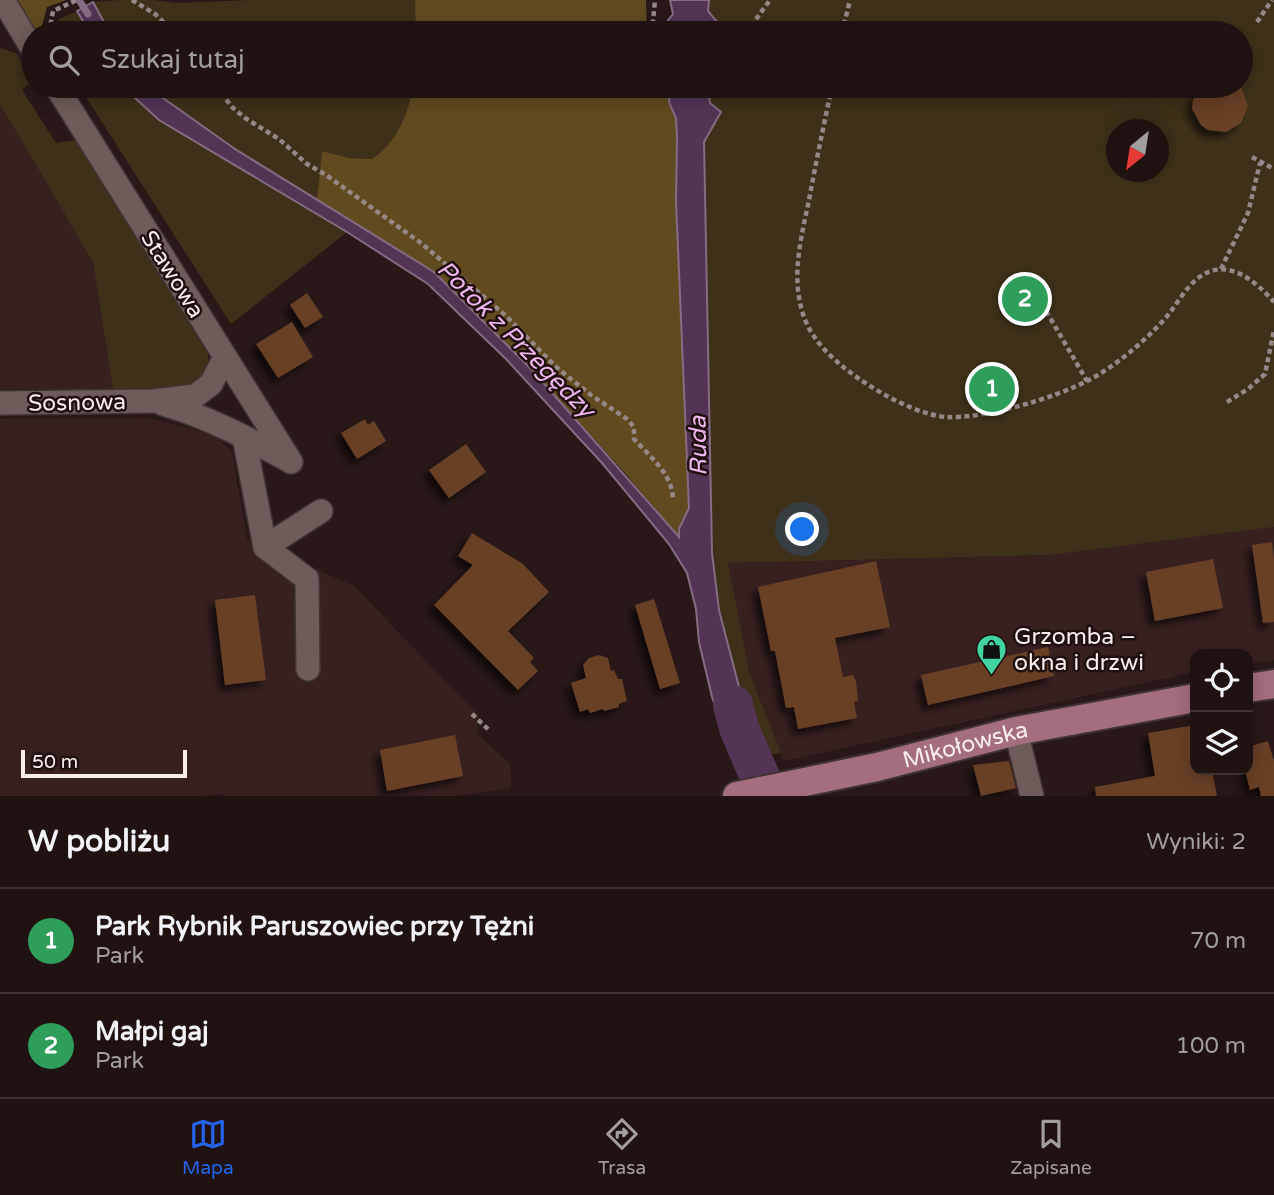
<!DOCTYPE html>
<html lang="pl">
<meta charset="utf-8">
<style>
:root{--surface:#1f1211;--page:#271b1a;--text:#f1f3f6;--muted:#a19e9f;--line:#3c3231;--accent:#2563eb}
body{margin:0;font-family:"Varela Round",sans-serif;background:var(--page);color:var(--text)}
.controls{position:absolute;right:21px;bottom:21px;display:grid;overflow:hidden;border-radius:14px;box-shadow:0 4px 18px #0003}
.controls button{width:63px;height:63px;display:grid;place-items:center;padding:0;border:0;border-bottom:2px solid var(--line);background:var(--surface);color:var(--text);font:35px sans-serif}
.compass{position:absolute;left:1106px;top:119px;width:63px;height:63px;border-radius:50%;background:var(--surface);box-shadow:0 4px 18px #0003;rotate:210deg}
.scale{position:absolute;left:21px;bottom:18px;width:166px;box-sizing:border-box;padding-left:7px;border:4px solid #faeeed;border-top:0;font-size:19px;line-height:24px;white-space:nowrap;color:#faeeed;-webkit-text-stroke:5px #1f0f0e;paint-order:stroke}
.you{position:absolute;left:803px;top:530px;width:24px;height:24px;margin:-18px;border:5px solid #fff;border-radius:50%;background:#1a73e8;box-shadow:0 0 0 10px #1a73e833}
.badge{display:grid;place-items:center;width:46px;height:46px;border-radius:50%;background:var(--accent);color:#fff;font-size:23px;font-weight:700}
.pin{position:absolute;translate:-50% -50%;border:4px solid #fff;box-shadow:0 2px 7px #0006}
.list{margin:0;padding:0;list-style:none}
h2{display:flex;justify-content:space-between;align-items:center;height:91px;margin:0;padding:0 28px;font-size:30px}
h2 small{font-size:23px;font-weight:400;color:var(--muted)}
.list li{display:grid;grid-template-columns:46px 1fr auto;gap:21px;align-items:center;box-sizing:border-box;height:105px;padding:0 28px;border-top:2px solid var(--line)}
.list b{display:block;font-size:26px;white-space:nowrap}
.list p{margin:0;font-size:23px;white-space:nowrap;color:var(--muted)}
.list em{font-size:23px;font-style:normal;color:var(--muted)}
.icon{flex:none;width:38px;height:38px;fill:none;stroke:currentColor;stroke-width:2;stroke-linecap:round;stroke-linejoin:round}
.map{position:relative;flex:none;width:1274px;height:796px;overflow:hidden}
.search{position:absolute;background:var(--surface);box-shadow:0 4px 18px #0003;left:21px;right:21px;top:21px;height:77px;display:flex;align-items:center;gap:18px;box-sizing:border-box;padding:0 24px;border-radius:38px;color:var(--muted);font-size:26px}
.sheet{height:301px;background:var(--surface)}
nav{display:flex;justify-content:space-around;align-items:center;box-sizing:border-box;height:98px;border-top:2px solid var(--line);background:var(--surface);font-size:19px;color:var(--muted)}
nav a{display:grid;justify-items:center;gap:4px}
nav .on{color:var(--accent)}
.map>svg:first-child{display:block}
.built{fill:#38201f}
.green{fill:#3f3119;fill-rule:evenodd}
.forest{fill:#624a20}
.water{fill:#543455;stroke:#866c83;stroke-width:2}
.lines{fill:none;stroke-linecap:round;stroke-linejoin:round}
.stream{stroke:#866c83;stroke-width:7}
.river{stroke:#543455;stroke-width:40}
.building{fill:#684028;filter:url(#shadow)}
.minor-casing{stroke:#403333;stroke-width:26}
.major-casing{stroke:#403333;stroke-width:32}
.path{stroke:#968887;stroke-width:4.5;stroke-dasharray:5 3.5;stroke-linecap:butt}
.minor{stroke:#6f5b59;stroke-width:23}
.major{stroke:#a46e7f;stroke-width:28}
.labels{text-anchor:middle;stroke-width:5;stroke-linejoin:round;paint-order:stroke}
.street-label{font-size:23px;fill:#faeeed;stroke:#1f0f0e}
.poi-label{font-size:23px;fill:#faeeed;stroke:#1f0f0e;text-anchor:start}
.water-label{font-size:24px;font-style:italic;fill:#edb6ee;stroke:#1f0f0e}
</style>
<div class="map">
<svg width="1274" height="796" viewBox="0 0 1274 796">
<defs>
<filter id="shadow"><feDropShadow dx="-6" dy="6" stdDeviation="3.5" flood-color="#0009"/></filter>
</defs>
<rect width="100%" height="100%" fill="#291817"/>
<g class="built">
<path d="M0,104L93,262L113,389H0Z"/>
<path d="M147,418L199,431L221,441L227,447L232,453L247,539L354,586L479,716L477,733L510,764L511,788L455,796H224L223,794L202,796H0V419Z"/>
<path d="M1274,527V660L1248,664V654H1195V672L784,761L749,671L727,563L1050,555Z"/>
</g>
<g class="green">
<path d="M120,0H154L176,3L250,0H416V33H110L93,2Z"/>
<path d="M709,0H1274V527L1050,555L728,563L749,671L781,753L757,756L719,610L712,553L704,142L721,112L710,104L708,86H1241V33H724V30L708,11ZM1116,130H1158V172H1116Z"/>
<path d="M77,11L90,33H58L59,19Z"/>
<path d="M0,48L16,53L33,80L22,90L56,143L76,140L208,354C209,369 204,378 191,387L113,389L93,262L0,104Z"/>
<path d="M79,86H122L159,120L347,232L231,324Z"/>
<path d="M146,86H414C406,116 399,140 372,159L350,158L322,151L317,199L235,149Z"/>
</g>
<g class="forest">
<path d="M13,0H66L47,7L40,33H33Z"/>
<path d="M415,0H646L647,33H416Z"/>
<path d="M414,86H670L669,102L676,118L677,138L676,201L689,508L679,529L680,538L625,473L532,370L434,272L317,199L322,151L350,158L372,159C399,140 406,116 414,86Z"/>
</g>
<g class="water">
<path d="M670,0H709L708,11L724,30V33H658L673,14Z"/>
<path d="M93,2L110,33H90L77,11Z"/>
<path d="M122,86H146L235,149L434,272L532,370L679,537V529L689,508L676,201L677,138L676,118L669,102L670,86H708L710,103L721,112L704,142L712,553L719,610L757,756L733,759L712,697L699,642L696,609L687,573L669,544L602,463L506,359L428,284L347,232L159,120Z"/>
</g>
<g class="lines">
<path class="stream" d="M79,0L88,14"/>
<path class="river" d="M733,705L739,728L768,796"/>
</g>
<g class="building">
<path d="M1201,86H1241L1248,106L1241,123L1226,132L1208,130L1201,125L1192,109L1193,100Z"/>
<path d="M307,293L323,317L305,328L290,305Z"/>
<path d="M292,322L313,357L278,378L256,344Z"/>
<path d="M365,419L368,425L374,421L386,441L357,459L341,433Z"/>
<path d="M466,444L486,472L449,498L429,470Z"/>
<path d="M472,533L523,564L549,592L508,631L534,658L530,662L538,671L518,690L434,605L473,565L458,556Z"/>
<path d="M1272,542L1274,559V622L1263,623L1252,545Z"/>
<path d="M1213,559L1223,608L1155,621L1146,572Z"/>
<path d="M876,561L890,627L835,638L843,677L853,675L856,682L858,701L854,702L857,718L798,729L794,707L786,708L775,651H771L758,587Z"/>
<path d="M255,595L266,680L225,685L215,600Z"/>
<path d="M654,599L680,683L660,689L635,605Z"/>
<path d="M1048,647L1054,676L928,705L921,675Z"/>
<path d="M599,655L608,658L611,671L614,670L618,679H622L627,701L619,704V707L604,711L603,709L590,713L588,709L580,712L571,683L586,678L583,665L589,658Z"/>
<path d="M1195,725V770H1212L1217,796H1096L1095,787L1155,776L1148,733Z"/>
<path d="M455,735L463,776L387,791L380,750Z"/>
<path d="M1268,741L1274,761V796H1261L1259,787L1250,790L1245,770H1248V747Z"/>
<path d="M1009,761L1016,788L981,796L973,765Z"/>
</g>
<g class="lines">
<defs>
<g id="minor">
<path d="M3,0L33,50"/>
<path d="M56,86L291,462"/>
<path d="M0,403L153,401L195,396L211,384L225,357"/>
<path d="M163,404C208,417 247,438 288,460"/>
<path d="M244,437L265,547"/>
<path d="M308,669L307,579L265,547L321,511"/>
<path d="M1016,731L1032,796"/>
</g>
<g id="major">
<path d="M1248,688L1274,684"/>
<path id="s1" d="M737,796L877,767L1016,731L1195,698"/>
</g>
</defs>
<use href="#minor" class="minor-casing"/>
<use href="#major" class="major-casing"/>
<g class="path">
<path d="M132,0L155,14L175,33"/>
<path d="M1257,22L1272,0"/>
<path d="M49,33L53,11L77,0"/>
<path d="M652,33L655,0"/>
<path d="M746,33L770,0"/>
<path d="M842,33L850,0"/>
<path d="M216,86L232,107L245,118L279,139L307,164L326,175L421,243L506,316L556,367L591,395L627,419L634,427V439C650,457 672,473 673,499"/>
<path d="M832,86C824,124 816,162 809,200C803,229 795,260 798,290C800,308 805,325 816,339C838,371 907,414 946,417C984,419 1055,398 1089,380C1115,366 1139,346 1160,324C1176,309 1188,278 1211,271C1235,263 1259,285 1274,302"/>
<path d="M1252,157L1274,169"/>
<path d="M1221,269L1248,213L1260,163"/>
<path d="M1042,304L1087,381"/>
<path d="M1227,402L1248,389L1265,374L1274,330"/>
<path d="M472,714L489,730"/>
</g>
<use href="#minor" class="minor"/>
<use href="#major" class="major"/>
</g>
<defs>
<symbol id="shop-pin" viewBox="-11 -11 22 30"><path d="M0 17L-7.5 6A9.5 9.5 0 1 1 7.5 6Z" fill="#42d4a0" stroke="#1f0f0e"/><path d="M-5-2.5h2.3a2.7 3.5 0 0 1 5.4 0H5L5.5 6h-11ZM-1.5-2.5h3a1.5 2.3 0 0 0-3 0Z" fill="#111"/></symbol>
</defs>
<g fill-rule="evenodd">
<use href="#shop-pin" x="974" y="632" width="35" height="47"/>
</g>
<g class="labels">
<g class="street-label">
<text transform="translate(173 274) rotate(58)" y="8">Stawowa</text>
<text transform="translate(77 402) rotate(-1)" y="8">Sosnowa</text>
<text dy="8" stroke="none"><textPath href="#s1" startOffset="234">Mikołowska</textPath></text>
</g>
<g class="poi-label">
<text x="1014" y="644">Grzomba –<tspan x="1014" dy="26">okna i drzwi</tspan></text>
</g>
<g class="water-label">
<text transform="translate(516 339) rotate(45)" y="8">Potok z Przegędzy</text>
<text transform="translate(698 446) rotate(-91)" y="8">Ruda</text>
</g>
</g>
</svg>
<div class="controls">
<button><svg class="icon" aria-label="locate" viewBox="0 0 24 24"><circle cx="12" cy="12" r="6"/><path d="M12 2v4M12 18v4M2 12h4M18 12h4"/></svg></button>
<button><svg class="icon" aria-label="layers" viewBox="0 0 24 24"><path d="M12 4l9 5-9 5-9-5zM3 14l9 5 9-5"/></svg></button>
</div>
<svg class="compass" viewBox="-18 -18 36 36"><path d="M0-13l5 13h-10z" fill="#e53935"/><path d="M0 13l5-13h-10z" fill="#a19e9f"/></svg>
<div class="scale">50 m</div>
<div class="you"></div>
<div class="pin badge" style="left:992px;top:389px;background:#2e9e5b">1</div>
<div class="pin badge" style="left:1025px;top:299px;background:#2e9e5b">2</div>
<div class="search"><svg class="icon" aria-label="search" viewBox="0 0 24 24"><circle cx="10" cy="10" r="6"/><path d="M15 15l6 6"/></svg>Szukaj tutaj</div>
</div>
<section class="sheet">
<h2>W pobliżu<small>Wyniki: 2</small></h2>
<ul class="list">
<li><span class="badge" style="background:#2e9e5b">1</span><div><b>Park Rybnik Paruszowiec przy Tężni</b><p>Park</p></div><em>70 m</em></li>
<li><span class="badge" style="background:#2e9e5b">2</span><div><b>Małpi gaj</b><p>Park</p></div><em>100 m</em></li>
</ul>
</section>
<nav>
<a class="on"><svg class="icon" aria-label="map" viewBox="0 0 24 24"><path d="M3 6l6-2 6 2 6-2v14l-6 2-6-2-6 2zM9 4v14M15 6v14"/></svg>Mapa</a>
<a><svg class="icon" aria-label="directions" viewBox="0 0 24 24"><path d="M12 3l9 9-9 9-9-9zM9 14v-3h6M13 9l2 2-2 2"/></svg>Trasa</a>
<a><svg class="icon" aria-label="saved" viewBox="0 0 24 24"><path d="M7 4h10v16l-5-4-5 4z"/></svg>Zapisane</a>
</nav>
